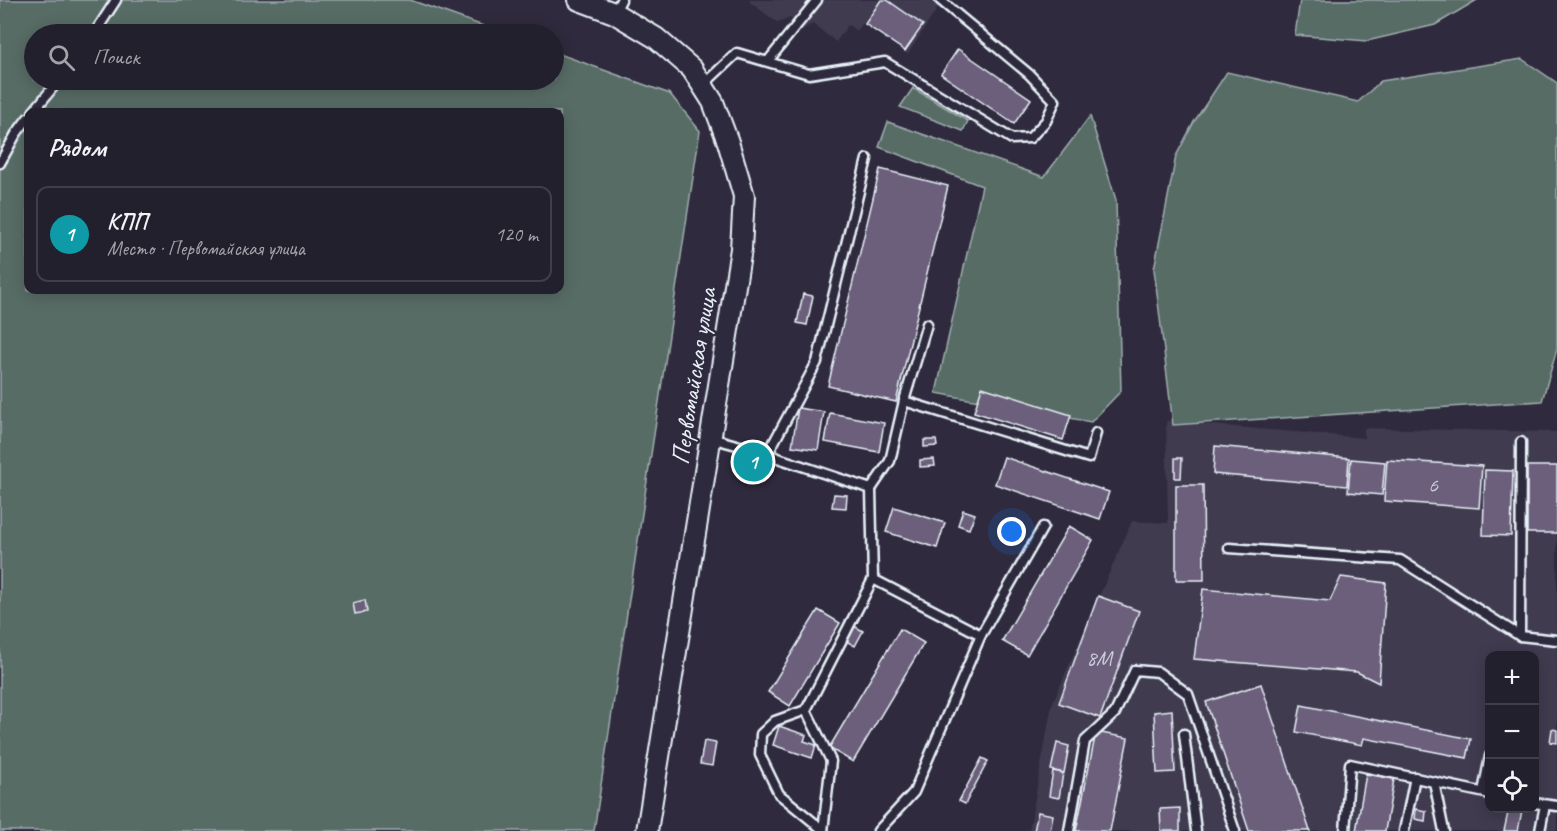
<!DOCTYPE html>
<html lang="ru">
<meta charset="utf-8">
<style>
:root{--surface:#23202e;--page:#2f2d3a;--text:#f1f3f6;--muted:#a3a3aa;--line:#403e4a;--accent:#db2777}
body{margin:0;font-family:Caveat,sans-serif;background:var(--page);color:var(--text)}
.controls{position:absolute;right:18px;bottom:18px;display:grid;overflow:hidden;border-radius:12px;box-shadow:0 3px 15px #0003}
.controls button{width:54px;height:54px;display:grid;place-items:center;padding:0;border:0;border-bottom:2px solid var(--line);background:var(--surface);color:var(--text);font:30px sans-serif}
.you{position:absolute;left:1012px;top:532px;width:21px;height:21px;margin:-15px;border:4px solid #fff;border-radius:50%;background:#1a73e8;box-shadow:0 0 0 9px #1a73e833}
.badge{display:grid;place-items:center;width:39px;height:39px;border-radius:50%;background:var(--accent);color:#fff;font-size:20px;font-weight:700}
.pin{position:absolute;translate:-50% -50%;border:3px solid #fff;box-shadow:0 2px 6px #0006}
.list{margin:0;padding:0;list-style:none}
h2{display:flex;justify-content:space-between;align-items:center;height:78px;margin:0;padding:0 24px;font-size:26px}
h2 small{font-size:20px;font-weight:400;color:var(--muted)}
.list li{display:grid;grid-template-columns:39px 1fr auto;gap:18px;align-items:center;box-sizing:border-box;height:96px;margin:0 12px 12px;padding:0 12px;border:2px solid var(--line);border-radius:12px}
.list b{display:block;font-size:22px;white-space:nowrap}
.list p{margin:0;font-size:20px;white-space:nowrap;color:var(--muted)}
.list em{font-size:20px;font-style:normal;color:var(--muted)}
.icon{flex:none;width:33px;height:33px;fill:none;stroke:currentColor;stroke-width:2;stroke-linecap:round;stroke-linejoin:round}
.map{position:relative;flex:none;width:1557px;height:831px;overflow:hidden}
.search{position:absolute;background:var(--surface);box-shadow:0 3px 15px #0003;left:24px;top:24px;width:540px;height:66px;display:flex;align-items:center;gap:15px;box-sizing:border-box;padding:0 21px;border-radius:33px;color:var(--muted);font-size:22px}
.panel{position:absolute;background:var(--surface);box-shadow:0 3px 15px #0003;left:24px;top:108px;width:540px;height:186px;border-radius:12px}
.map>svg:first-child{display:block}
.built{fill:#413a50;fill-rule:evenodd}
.green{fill:#586c66;stroke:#a0aeaf;stroke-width:1.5;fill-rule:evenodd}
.building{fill:#6c5f7c;stroke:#e8f1f8;stroke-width:1.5}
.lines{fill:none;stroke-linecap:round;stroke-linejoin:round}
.service-casing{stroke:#e8f1f8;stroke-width:13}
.tertiary-casing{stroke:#e8f1f8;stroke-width:24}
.service{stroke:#2f2a3d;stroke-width:8}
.tertiary{stroke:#2f2a3d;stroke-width:20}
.labels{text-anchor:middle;stroke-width:5;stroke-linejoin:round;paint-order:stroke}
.number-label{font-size:22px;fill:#c9ccd9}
.street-label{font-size:26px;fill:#e8f1f8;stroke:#2f2a3d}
</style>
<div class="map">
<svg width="1557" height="831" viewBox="0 0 1557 831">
<rect width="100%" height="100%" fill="#2f2a3d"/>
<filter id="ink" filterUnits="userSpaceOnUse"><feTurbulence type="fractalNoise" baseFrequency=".0167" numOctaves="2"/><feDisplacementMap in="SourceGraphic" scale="12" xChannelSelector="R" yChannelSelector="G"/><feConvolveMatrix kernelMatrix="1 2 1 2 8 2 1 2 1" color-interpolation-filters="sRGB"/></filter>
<g filter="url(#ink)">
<g class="built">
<path d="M747,0H943L908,54L863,23L857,31L848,25L836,42L813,24L803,29L790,18L778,23Z"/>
<path d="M1166,421L1364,438V428L1557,432V831H1029L1052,704L1132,521L1168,523ZM1490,656H1534V808H1490Z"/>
</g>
<g class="green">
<path d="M0,0H410L506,34H34V80H554V52L670,94L700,131L594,831H0ZM28,112H560V290H28Z"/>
<path d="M1300,0H1477L1435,25L1367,41L1295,35Z"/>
<path d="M1522,59L1557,83V349L1542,401L1173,425L1154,269L1176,156L1194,122L1227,72L1358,102L1381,81Z"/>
<path d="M913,88L968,121L963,131L900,107Z"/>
<path d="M1090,116L1116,200L1121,391L1091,422L936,393L982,186L879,147L888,122L1044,177Z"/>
</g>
<g class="building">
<path d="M881,0H887L923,25L905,51L865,24Z"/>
<path d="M958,49L1031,99L1014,124L941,74Z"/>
<path d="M880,169L948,186L896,402L828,386Z"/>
<path d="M803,294L813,296L807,325L797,323Z"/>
<path d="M982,387L1071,415L1063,440L974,412Z"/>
<path d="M798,408L824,412L818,450L792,446Z"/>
<path d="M830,413L884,423L879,452L825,442Z"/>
<path d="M924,440H936L937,446L924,447Z"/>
<path d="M1215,446L1349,458L1347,486L1213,474Z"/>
<path d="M747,455L762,457L760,470L745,468Z"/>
<path d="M1004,457L1109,492L1100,519L995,484Z"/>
<path d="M1175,458H1182L1181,478H1175Z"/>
<path d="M934,459L935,466L920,467V460Z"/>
<path d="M1351,459L1385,462L1382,495L1348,492Z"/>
<path d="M1387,460L1482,466L1479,508L1384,501Z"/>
<rect x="1527" y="466" width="30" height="67"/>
<path d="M1485,470L1513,471L1511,536L1483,535Z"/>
<path d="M1176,485H1203L1204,580H1176Z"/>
<path d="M834,494L847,495L846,508L832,507Z"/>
<path d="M894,507L945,523L937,548L886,532Z"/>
<path d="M963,510L975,514L969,529L958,525Z"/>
<path d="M1069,526L1093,540L1027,655L1002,641Z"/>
<path d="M1341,577L1386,583L1379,683L1357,672L1194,659L1203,589L1330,601Z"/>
<path d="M1098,596L1139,611L1100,718L1059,703Z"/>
<path d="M365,600L367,612L355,614L353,603Z"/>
<path d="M818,610L840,623L790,706L768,692Z"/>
<path d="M854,626L863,631L855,646L846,641Z"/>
<path d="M900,629L924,643L853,762L829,748Z"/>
<path d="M1261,684L1310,831H1249L1206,702Z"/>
<path d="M1301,705L1471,739L1467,758L1364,738L1362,745L1296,732Z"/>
<path d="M1172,710L1175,772L1157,773L1154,712Z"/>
<path d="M779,726L806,735L804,741L816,745L812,758L773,745Z"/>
<path d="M1552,729L1557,730V743L1550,742Z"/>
<path d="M1096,732L1128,738L1110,831H1076Z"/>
<path d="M704,741L716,743L712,766L700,764Z"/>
<path d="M1057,743L1069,746L1064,773L1051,770Z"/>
<path d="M982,758L988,761L965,804L959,801Z"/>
<path d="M1053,771L1063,773L1059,798L1049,796Z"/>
<path d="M1366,774L1394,779L1385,831H1356Z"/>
<path d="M1180,808V831H1161L1160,809Z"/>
<path d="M1509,808L1522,810L1518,831H1504Z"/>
<path d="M1416,809L1426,811L1425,821L1415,819Z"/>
<path d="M1038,812L1053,815L1050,831H1034Z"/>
</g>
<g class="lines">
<defs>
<g id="service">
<path d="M614,13L621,0"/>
<path d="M94,34L116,0"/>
<path d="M768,61L817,0"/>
<path d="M703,85L737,53L809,74L885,62L1012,139L1030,138L1046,121L1055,101L1029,74L940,0"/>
<path d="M33,112L59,80"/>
<path d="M0,163L16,134L28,118"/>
<path d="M904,401L1089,458L1096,433"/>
<path d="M711,438L751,449L871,489L873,579L981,635L914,792L878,831"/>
<path d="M767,455L817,362L867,159"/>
<path d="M871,489L890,461L904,401L927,324"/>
<path d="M1229,548L1400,560L1520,636L1557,640"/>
<path d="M981,635L1043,527"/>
<path d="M1520,636L1521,442"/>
<path d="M806,710L775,721L761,734L760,755L779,794L823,830"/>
<path d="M1184,734L1196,831"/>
<path d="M1434,782L1444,831"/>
<path d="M1483,792L1490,756"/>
<path d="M1534,803L1557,806"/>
<path d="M823,831L831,761L806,710L873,579"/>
<path d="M1069,831L1085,741L1115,713L1135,670L1158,672L1188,694L1235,831"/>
<path d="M1345,831L1350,764L1490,794"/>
<path d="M1404,831L1415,777"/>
<path d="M1540,831L1545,805"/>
</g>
<path id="tertiary" d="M579,0L614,13L656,38L692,69L713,102L728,142L744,196L741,249L647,831"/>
</defs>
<use href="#service" class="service-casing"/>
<use href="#tertiary" class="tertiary-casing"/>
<use href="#service" class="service"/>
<use href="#tertiary" class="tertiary"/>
</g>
</g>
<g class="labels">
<g class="number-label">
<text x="1433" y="492">6</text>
<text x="1099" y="665">8М</text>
</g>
<g class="street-label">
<text transform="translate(693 376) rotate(-81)" y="9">Первомайская улица</text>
</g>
</g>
</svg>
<div class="controls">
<button>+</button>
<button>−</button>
<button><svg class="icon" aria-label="locate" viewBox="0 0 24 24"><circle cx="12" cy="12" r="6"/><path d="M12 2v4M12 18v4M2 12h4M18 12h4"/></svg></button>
</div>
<div class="you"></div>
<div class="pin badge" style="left:753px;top:462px;background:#0f9aa8">1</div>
<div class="search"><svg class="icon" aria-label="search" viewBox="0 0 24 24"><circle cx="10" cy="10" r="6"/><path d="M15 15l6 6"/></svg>Поиск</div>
<section class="panel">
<h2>Рядом<small></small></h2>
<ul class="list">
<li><span class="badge" style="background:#0f9aa8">1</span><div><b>КПП</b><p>Место · Первомайская улица</p></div><em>120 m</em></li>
</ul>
</section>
</div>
